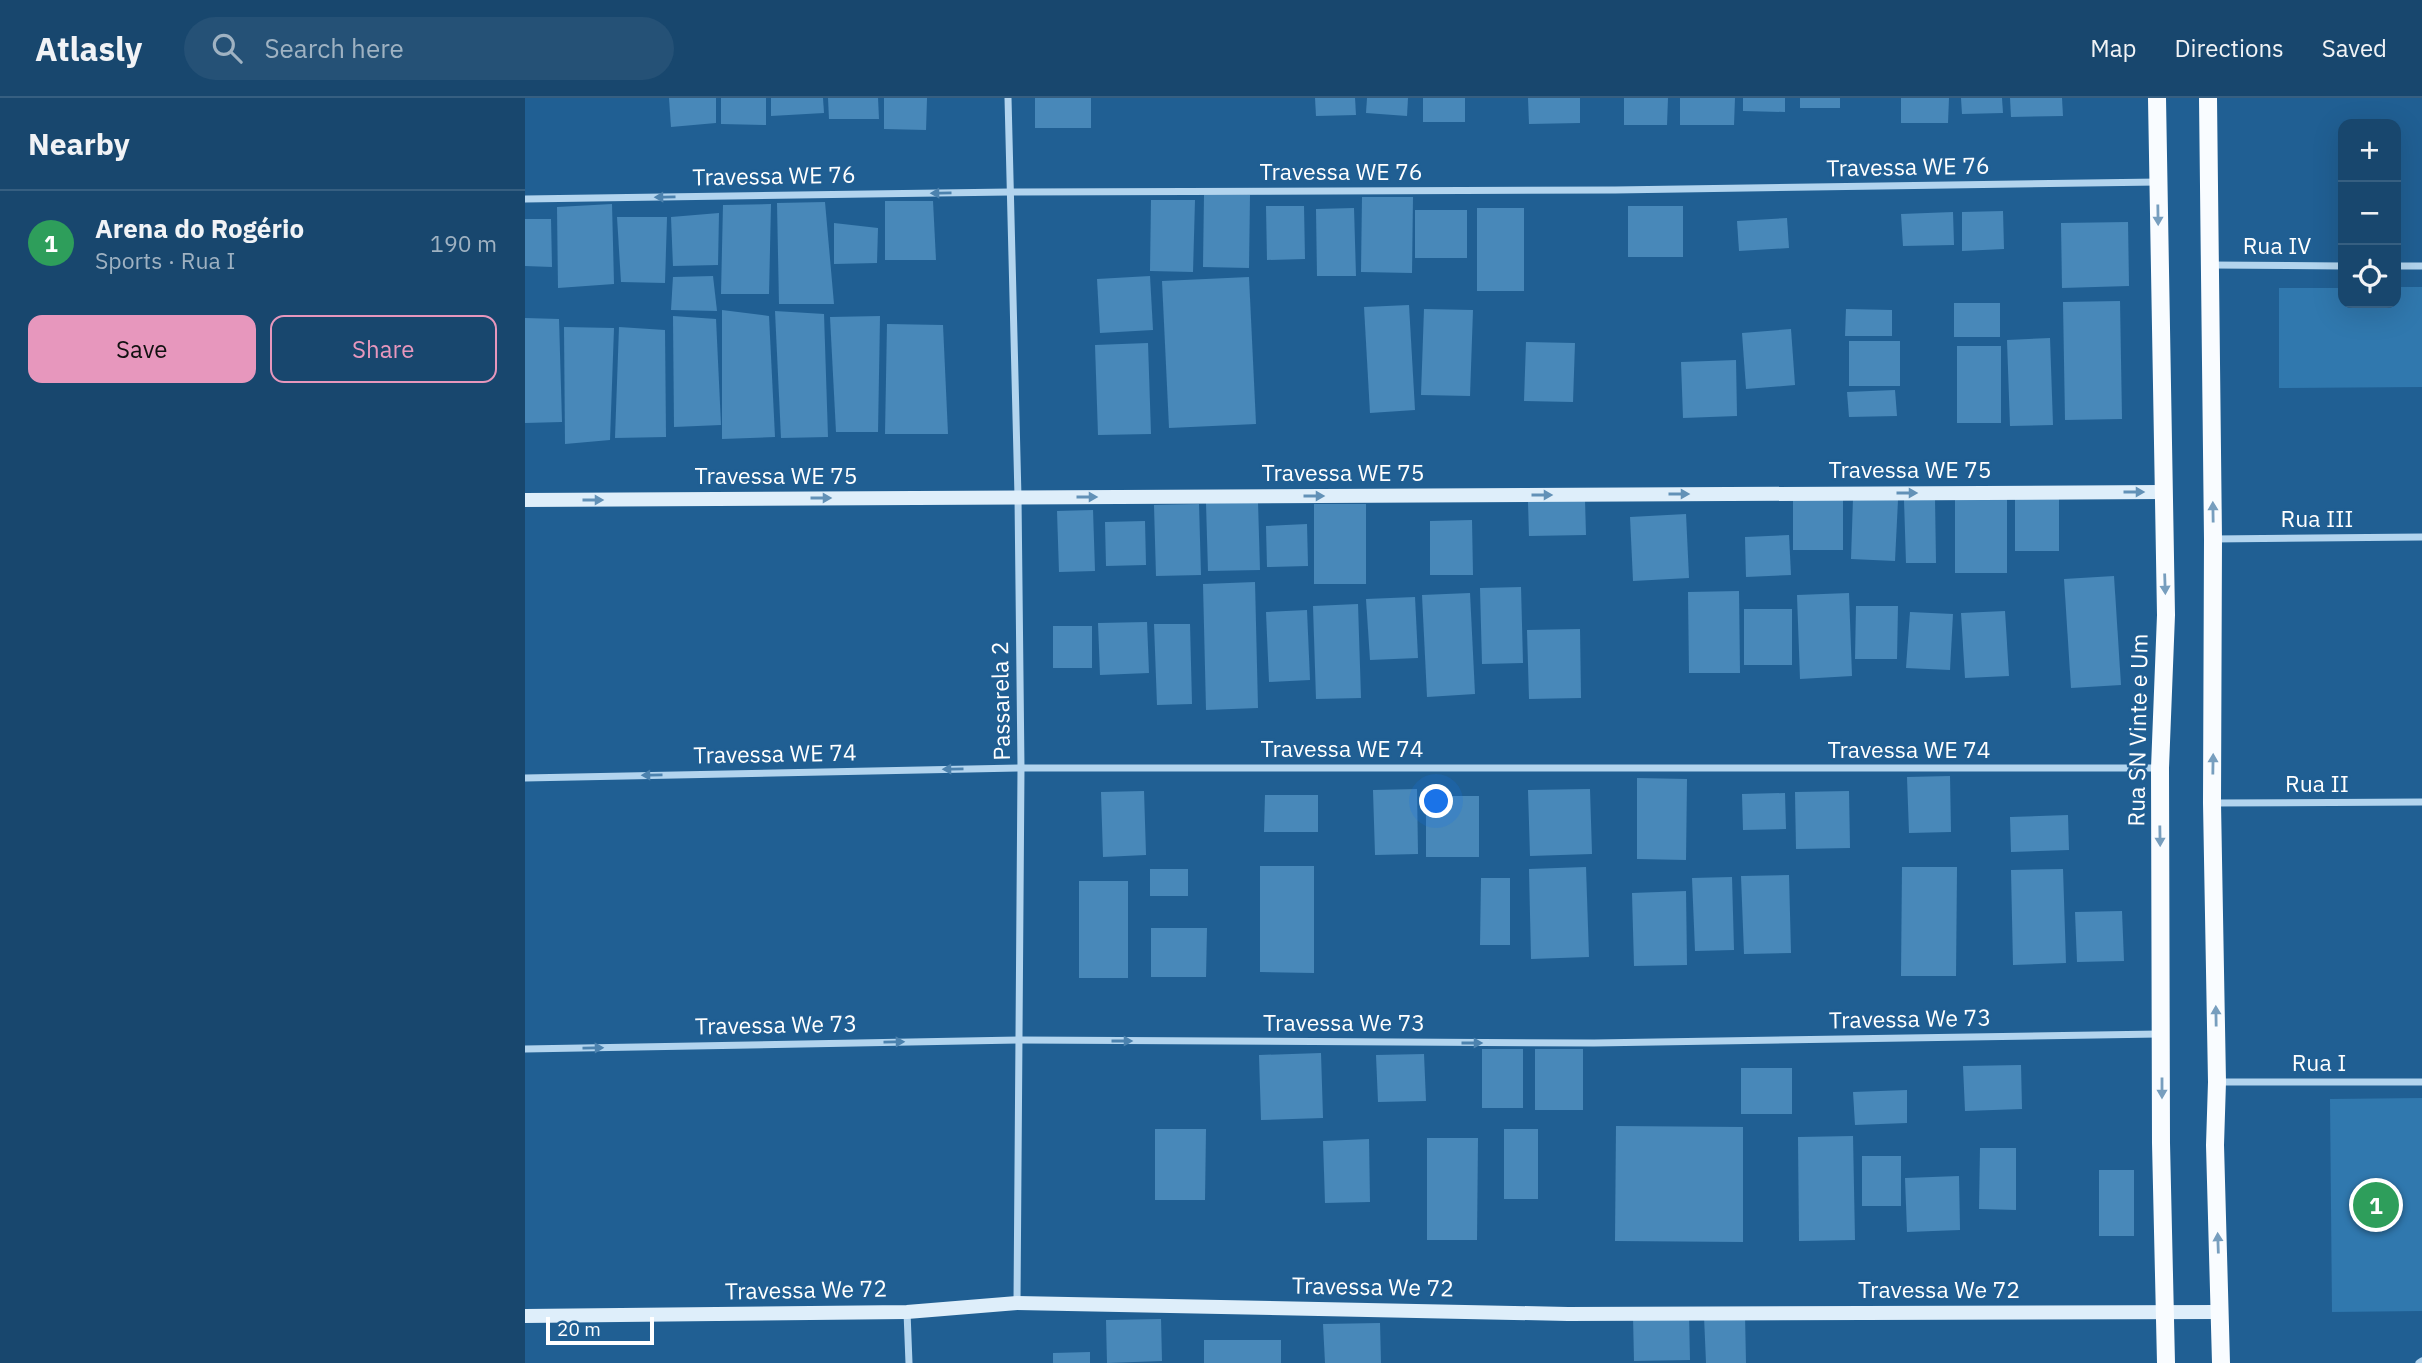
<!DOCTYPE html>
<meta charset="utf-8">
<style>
:root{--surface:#18476e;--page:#255176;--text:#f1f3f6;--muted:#9fb2c2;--line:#365f81;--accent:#e797bd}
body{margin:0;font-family:"IBM Plex Sans",sans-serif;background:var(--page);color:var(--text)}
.controls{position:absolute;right:21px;top:21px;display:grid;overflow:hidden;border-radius:14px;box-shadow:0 7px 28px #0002}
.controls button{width:63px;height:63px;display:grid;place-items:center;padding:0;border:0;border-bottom:2px solid var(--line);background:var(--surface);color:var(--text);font:35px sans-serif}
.scale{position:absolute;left:21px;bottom:18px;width:108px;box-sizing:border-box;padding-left:7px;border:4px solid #fff;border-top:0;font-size:19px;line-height:24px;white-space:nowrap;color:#fff;-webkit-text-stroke:5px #205f93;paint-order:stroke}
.you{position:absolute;left:912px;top:704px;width:24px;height:24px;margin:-18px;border:5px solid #fff;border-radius:50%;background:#1a73e8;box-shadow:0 0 0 10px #1a73e833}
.badge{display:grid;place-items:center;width:46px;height:46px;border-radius:50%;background:var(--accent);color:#fff;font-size:23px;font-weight:700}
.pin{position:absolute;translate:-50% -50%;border:4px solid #fff;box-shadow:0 2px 7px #0006}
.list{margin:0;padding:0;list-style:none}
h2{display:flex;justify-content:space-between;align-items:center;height:91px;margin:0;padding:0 28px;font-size:30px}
h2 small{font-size:23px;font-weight:400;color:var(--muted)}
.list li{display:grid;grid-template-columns:46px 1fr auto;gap:21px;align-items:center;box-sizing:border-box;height:105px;padding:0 28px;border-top:2px solid var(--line)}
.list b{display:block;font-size:26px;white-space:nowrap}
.list p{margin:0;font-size:23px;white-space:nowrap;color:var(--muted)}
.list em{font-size:23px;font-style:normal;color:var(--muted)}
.actions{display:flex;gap:14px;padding:21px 28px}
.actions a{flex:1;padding:16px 0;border:2px solid var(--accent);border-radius:14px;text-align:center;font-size:24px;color:var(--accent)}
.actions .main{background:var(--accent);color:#111}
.icon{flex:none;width:38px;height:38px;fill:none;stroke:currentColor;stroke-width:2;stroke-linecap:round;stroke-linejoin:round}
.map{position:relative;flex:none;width:1897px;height:1265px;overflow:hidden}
header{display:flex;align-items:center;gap:42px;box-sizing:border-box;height:98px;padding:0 35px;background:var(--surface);border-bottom:2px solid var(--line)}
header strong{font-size:33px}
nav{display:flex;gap:38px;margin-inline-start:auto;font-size:24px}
.search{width:490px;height:63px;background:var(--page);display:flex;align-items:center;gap:18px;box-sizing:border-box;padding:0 24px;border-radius:38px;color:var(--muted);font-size:26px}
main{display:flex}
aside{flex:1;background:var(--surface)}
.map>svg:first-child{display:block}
.grass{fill:#3078ae}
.building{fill:#4888b9}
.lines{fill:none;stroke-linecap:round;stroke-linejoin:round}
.street{stroke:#b2d4ee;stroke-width:7}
.secondary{stroke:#deeefa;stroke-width:14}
.primary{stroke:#f9fcff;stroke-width:18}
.oneway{fill:#4c82ae}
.oneway2{fill:#779ebe}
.oneway3{fill:#6291b7}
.labels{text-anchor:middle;stroke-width:5;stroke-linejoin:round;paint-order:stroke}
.street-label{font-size:23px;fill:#fff;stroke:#205f93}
</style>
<header>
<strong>Atlasly</strong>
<div class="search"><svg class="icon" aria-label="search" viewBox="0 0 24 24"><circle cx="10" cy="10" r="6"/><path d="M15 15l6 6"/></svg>Search here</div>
<nav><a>Map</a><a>Directions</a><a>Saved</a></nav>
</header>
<main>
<aside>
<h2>Nearby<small></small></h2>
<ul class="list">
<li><span class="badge" style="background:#2e9e5b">1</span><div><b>Arena do Rogério</b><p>Sports · Rua I</p></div><em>190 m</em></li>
</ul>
<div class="actions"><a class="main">Save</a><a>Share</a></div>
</aside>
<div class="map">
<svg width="1897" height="1265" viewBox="0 0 1897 1265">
<rect width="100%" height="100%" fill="#205f93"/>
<g class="grass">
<path d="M1871,189H1897V289L1754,290V190H1818V205H1871Z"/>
<path d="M1897,1000V1213L1807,1214L1805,1001Z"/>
</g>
<g class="building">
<path d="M144,0H191V25L146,29Z"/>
<path d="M196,0H241V27L196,26Z"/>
<path d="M246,0H298L299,15L246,18Z"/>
<path d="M303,0H353L354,21H304Z"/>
<path d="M359,0H402L401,32L359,31Z"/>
<rect x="510" y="0" width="56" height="30"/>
<path d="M790,0H830L831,17L791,18Z"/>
<path d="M842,0H883L882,18L841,15Z"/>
<rect x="898" y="0" width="42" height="24"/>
<path d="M1003,0H1055V25L1004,26Z"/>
<path d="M1099,0H1143L1142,27H1099Z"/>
<path d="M1155,0H1210L1209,27H1155Z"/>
<path d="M1218,0H1260V14L1218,13Z"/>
<rect x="1275" y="0" width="40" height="10"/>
<path d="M1376,0H1424L1423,25H1376Z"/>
<path d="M1436,0H1477L1478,15L1437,16Z"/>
<path d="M1485,0H1537L1538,18L1486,19Z"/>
<path d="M679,97H725L724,170L678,169Z"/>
<path d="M837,99H888L887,175L836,174Z"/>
<path d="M626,102H670L668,174L625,173Z"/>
<path d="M360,103H408L411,162H360Z"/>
<path d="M300,104L309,206H254L252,105Z"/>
<path d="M87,106L89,186L33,190L32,109Z"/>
<path d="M246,106L244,196H196L198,107Z"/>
<path d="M741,108H779L780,161L742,162Z"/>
<rect x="1103" y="108" width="55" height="51"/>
<path d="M829,110L831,178H792L791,111Z"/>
<rect x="952" y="110" width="47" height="83"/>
<rect x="890" y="112" width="52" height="48"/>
<path d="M1478,113L1479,151L1437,153V114Z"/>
<path d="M1428,114L1429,147L1378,148L1376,116Z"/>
<path d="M194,115L193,167L148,168L146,119Z"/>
<path d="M92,119H142L140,185L96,184Z"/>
<path d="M1262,120L1264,150L1214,153L1212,123Z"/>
<path d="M0,121H26L27,169L0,168Z"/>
<path d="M1603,124L1604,188L1537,190L1536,125Z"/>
<path d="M309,125L353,130L352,165L309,166Z"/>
<path d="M188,178L192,213L146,212L148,179Z"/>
<path d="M625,178L628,232L575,235L572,181Z"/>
<path d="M724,179L731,326L644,330L637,183Z"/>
<path d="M1595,203L1597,321L1540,322L1538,204Z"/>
<rect x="1429" y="205" width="46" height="34"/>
<path d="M884,207L890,312L845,315L839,209Z"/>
<path d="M899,211L948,212L945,298L896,297Z"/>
<path d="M1321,211L1367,212V238H1320Z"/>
<path d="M197,212L244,218L250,339L197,341Z"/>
<path d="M250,213L299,216L303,339L256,340Z"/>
<path d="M148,218L191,221L196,327L149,329Z"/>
<path d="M355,218L353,334H311L305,219Z"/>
<path d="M0,220L34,221L37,324L0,325Z"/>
<path d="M362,226L418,227L423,336H360Z"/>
<path d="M39,229L89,230L85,342L40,346Z"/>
<path d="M94,229L140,232L141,339L90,340Z"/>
<path d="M1266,231L1270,287L1221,291L1217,235Z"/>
<path d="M1525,240L1528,327L1485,328L1482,242Z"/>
<rect x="1324" y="243" width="51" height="45"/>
<path d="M1001,244L1050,245L1048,304L999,303Z"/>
<path d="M623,245L626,336L573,337L570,247Z"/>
<rect x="1432" y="248" width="44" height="77"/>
<path d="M1211,262L1212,318L1158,320L1156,264Z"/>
<path d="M1370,292L1372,318L1324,319L1322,294Z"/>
<path d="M1328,401L1373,402L1370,463L1326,461Z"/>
<path d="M1410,401L1411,465H1381L1379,402Z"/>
<rect x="1430" y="401" width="52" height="74"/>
<rect x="1490" y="401" width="44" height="52"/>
<path d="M1060,402L1061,437L1004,438L1003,404Z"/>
<rect x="1268" y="402" width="50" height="50"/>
<path d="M733,404L735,472L683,473L681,405Z"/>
<path d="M674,406L676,477L631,478L629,407Z"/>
<rect x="789" y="406" width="52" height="80"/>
<path d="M568,412L570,473L534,474L532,413Z"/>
<path d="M1161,416L1164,480L1108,483L1105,419Z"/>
<path d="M947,422L948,477H905V423Z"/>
<path d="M620,423L621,467L581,468L580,424Z"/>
<path d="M782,426L783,468L742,469L741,428Z"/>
<path d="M1264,437L1266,477L1221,479L1220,439Z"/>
<path d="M1589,478L1596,587L1546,590L1539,481Z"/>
<path d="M730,484L733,610L681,612L678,486Z"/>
<path d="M996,489L998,565L957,566L955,490Z"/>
<path d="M1214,493L1215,575H1164L1163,494Z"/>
<path d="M945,495L950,596L902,599L897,497Z"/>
<path d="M1324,495L1327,578L1275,581L1272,497Z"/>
<path d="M890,499L893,560L845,562L841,501Z"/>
<path d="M833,506L836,600L791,601L788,508Z"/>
<path d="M1331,508H1373L1372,561H1330Z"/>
<rect x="1219" y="511" width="48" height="56"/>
<path d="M782,512L785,582L744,584L741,514Z"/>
<path d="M1480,513L1484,578L1440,580L1436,515Z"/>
<path d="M1385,514L1428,516L1425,572L1381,570Z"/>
<path d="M622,524L624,575L575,577L573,525Z"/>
<path d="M629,526H665L667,606L632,607Z"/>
<rect x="528" y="528" width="39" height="42"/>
<path d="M1055,531L1056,600L1004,601L1002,532Z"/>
<path d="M1425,678L1426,734L1384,735L1382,679Z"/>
<path d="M1112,680L1162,681L1161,762L1112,761Z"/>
<path d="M892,691L893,756L850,757L848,692Z"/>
<path d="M1065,691L1067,756L1005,758L1003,692Z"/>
<path d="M619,693L621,757L578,759L576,694Z"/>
<path d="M1324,693L1325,750L1271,751L1270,694Z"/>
<path d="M1260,695L1261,731L1218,732L1217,696Z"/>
<path d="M740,697H793V734H739Z"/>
<rect x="901" y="698" width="53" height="61"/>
<path d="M1543,717L1544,752L1486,754L1485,719Z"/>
<path d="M735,768H789V875L735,874Z"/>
<path d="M1061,769L1064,859L1006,861L1004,771Z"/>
<path d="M1377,769H1432L1431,878H1376Z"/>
<rect x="625" y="771" width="38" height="27"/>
<path d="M1538,771L1541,865L1488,867L1486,772Z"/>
<path d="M1264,777L1266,855L1219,856L1216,778Z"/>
<path d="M1207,779L1209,852L1170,853L1167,780Z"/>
<path d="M956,780H985V847H955Z"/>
<rect x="554" y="783" width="49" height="97"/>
<path d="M1161,793L1162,867L1109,868L1107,795Z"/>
<path d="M1597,813L1599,863L1552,864L1550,814Z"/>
<path d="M626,830H682L681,879H626Z"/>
<rect x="957" y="951" width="41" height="59"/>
<rect x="1010" y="951" width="48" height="61"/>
<path d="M796,955L798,1020L736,1022L734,957Z"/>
<path d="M899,956L901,1003L853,1004L851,957Z"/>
<path d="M1496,967L1497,1011L1440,1013L1438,968Z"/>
<rect x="1216" y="970" width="51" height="46"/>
<path d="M1382,992V1025L1330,1027L1328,994Z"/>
<path d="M1091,1028L1218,1029V1144L1090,1143Z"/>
<path d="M630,1031H681L680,1102H630Z"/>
<rect x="979" y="1031" width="34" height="70"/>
<path d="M1328,1038L1330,1142L1274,1143L1273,1039Z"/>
<path d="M902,1040H953L952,1142H902Z"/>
<path d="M844,1041L845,1104L800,1105L798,1043Z"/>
<path d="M1455,1050H1491V1112L1454,1111Z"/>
<rect x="1337" y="1058" width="39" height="50"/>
<rect x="1574" y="1072" width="35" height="66"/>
<path d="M1434,1078L1435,1132L1382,1134L1380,1080Z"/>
<path d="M1164,1216L1165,1262L1109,1263L1108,1218Z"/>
<path d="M1220,1217L1221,1265H1181L1179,1218Z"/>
<path d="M636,1221L637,1263L582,1265L581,1222Z"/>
<path d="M855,1225L856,1265H800L798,1226Z"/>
<rect x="679" y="1242" width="77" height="23"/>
<path d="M565,1254V1265H528V1255Z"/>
</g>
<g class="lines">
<g class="street">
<path d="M483,0L493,399L496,670L492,1204"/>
<path d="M0,101L484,94L1090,92L1633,84"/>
<path d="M1686,167L1818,168"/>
<path d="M1871,168H1897"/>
<path d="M1688,441L1897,439"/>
<path d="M0,680L496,670H1634"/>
<path d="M1688,705L1897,704"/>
<path d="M0,951L495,942L1069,945L1634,936"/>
<path d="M1692,984H1897"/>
<path d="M382,1214L384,1265"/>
<path d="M1894,1265L1897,1263"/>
</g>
<g class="secondary">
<path d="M0,402L1637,394"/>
<path d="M0,1218L382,1214L492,1205L1043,1216L1695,1214"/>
</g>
<g class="primary">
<path d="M1632,0L1641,517L1635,670L1636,1045L1641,1265"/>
<path d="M1683,0L1688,441L1687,705L1692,984L1690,1047L1696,1265"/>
</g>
</g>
<defs><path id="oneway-solid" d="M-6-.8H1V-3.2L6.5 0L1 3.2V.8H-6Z" transform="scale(1.75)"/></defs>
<g class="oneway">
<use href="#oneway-solid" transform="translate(416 95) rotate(179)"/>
<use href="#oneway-solid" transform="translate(140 99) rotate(179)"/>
<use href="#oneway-solid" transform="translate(428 671) rotate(179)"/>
<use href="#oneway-solid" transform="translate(127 677) rotate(179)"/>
<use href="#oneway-solid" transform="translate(597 943)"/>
<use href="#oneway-solid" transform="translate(369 944) rotate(-1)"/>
<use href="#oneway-solid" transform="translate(947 945)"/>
<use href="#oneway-solid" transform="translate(68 950) rotate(-1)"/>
</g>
<g class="oneway2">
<use href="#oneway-solid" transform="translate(1633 117) rotate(89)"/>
<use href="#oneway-solid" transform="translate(1688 414) rotate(-91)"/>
<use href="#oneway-solid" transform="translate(1640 486) rotate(88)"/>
<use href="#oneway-solid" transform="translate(1688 666) rotate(-89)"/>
<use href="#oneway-solid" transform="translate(1635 738) rotate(89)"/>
<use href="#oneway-solid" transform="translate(1691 918) rotate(-91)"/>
<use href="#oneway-solid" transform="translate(1637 990) rotate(90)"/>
<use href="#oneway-solid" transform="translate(1693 1145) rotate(-92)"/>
</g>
<g class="oneway3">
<use href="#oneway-solid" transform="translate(1609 394)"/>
<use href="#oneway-solid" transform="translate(1382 395)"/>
<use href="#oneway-solid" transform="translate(1154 396)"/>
<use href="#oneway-solid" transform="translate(1017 397)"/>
<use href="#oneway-solid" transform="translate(789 398)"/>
<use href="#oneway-solid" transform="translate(562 399)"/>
<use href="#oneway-solid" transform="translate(296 400)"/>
<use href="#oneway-solid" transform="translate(68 402)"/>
</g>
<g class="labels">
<g class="street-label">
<text transform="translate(1383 69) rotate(-1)" y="8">Travessa WE 76</text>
<text x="816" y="82">Travessa WE 76</text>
<text transform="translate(249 78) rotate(-1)" y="8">Travessa WE 76</text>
<text x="1752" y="156">Rua IV</text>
<text x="1385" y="380">Travessa WE 75</text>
<text x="818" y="383">Travessa WE 75</text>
<text x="251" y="386">Travessa WE 75</text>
<text x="1792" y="429">Rua III</text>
<text transform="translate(476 603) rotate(-91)" y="8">Passarela 2</text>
<text transform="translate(1613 632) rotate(-89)" y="8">Rua SN Vinte e Um</text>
<text x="817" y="659">Travessa WE 74</text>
<text x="1384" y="660">Travessa WE 74</text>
<text transform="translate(250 656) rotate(-1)" y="8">Travessa WE 74</text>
<text x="1792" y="694">Rua II</text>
<text transform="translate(1385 921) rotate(-1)" y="8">Travessa We 73</text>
<text x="819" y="933">Travessa We 73</text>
<text transform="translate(251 927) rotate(-1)" y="8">Travessa We 73</text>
<text x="1794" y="973">Rua I</text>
<text transform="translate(848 1189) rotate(1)" y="8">Travessa We 72</text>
<text transform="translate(281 1192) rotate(-1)" y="8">Travessa We 72</text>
<text x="1414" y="1200">Travessa We 72</text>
</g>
</g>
</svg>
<div class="controls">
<button>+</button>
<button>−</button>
<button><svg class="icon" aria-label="locate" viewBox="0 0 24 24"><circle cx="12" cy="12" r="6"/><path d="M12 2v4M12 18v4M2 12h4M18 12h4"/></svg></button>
</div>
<div class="scale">20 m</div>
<div class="you"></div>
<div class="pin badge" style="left:1851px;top:1107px;background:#2e9e5b">1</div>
</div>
</main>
